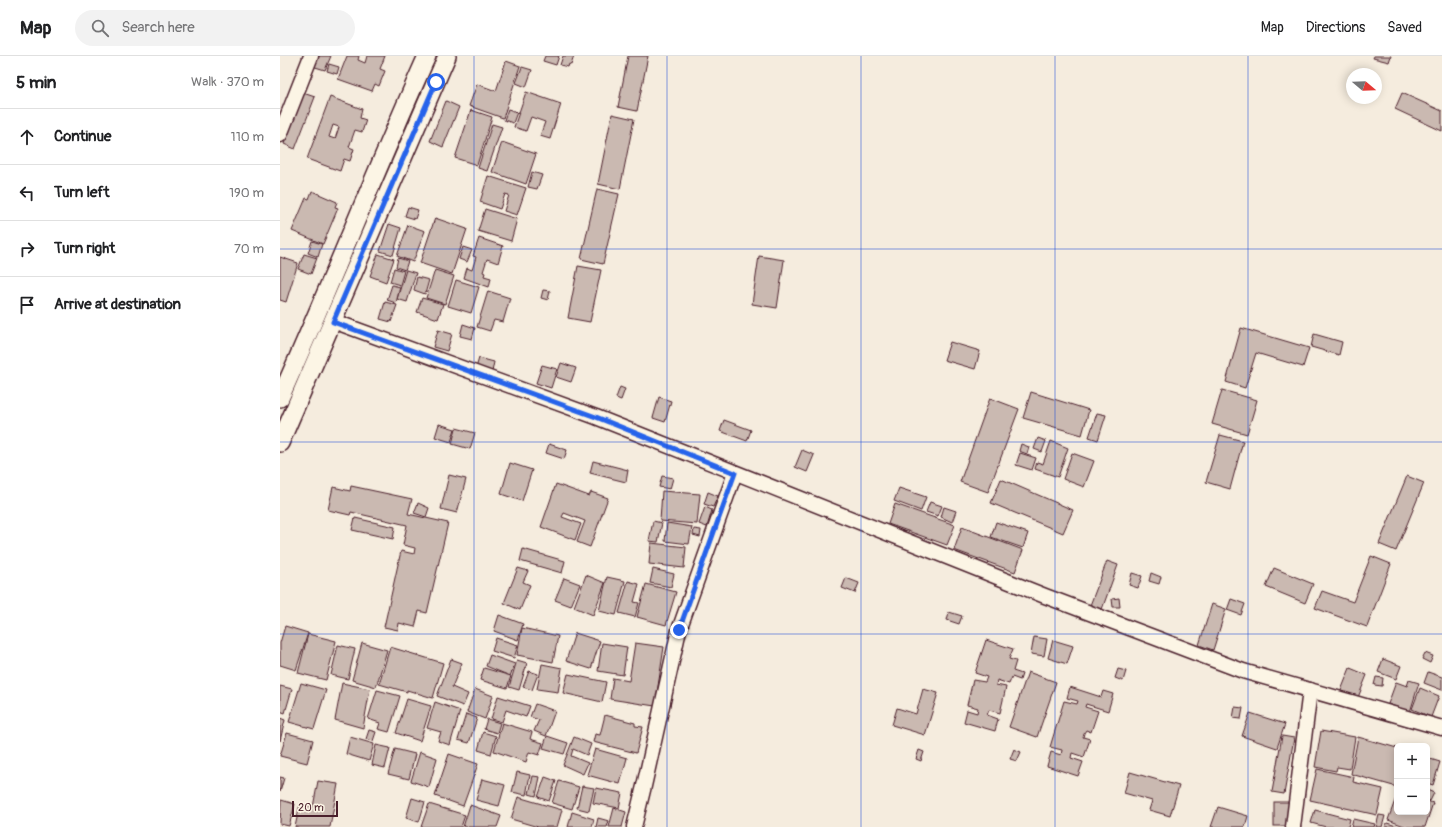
<!DOCTYPE html>
<meta charset="utf-8">
<style>
:root{--surface:#fff;--page:#f2f2f2;--text:#202124;--muted:#757577;--line:#e0e0e0}
body{margin:0;font-family:Pangolin,sans-serif;background:var(--page);color:var(--text)}
.controls{position:absolute;right:12px;bottom:12px;display:grid;overflow:hidden;border-radius:6px;box-shadow:0 2px 10px #0003}
.controls button{width:36px;height:36px;display:grid;place-items:center;padding:0;border:0;border-bottom:1px solid var(--line);background:var(--surface);color:var(--text);font:20px sans-serif}
.compass{position:absolute;left:1066px;top:12px;width:36px;height:36px;border-radius:50%;background:var(--surface);box-shadow:0 2px 10px #0003;rotate:109deg}
.scale{position:absolute;left:12px;bottom:10px;width:46px;box-sizing:border-box;padding-left:4px;border:2px solid #4a1f2b;border-top:0;font-size:11px;line-height:14px;white-space:nowrap;color:#4a1f2b;-webkit-text-stroke:3px #fcf5e5;paint-order:stroke}
.stop{position:absolute;width:12px;height:12px;margin:-9px;border:3px solid #2563eb;border-radius:50%;background:#fff}
.stop.end{background:#2563eb;border-color:#fff;box-shadow:0 1px 4px #0008}
.list{margin:0;padding:0;list-style:none}
h2{display:flex;justify-content:space-between;align-items:center;height:52px;margin:0;padding:0 16px;font-size:17px}
h2 small{font-size:13px;font-weight:400;color:var(--muted)}
.list li{display:grid;grid-template-columns:26px 1fr auto;gap:12px;align-items:center;box-sizing:border-box;height:56px;padding:0 16px;border-top:1px solid var(--line)}
.list b{display:block;font-size:15px;white-space:nowrap}
.list em{font-size:13px;font-style:normal;color:var(--muted)}
.icon{flex:none;width:22px;height:22px;fill:none;stroke:currentColor;stroke-width:2;stroke-linecap:round;stroke-linejoin:round}
.map{position:relative;flex:none;width:1162px;height:771px;overflow:hidden}
header{display:flex;align-items:center;gap:24px;box-sizing:border-box;height:56px;padding:0 20px;background:var(--surface);border-bottom:1px solid var(--line)}
header strong{font-size:19px}
nav{display:flex;gap:22px;margin-inline-start:auto;font-size:14px}
.search{width:280px;height:36px;background:var(--page);display:flex;align-items:center;gap:10px;box-sizing:border-box;padding:0 14px;border-radius:22px;color:var(--muted);font-size:15px}
main{display:flex}
aside{flex:1;background:var(--surface)}
.map>svg:first-child{display:block}
.building{fill:#cab9b1;stroke:#4a1f2b;fill-rule:evenodd}
.lines{fill:none;stroke-linecap:round;stroke-linejoin:round}
.minor-casing{stroke:#4a1f2b;stroke-width:17}
.tertiary-casing{stroke:#4a1f2b;stroke-width:20}
.minor{stroke:#fcf5e5;stroke-width:14}
.tertiary{stroke:#fcf5e5;stroke-width:17}
.route{stroke:#2563eb;stroke-width:5}
.grid{fill:none;stroke:#1d4ed8;stroke-width:1;stroke-opacity:0.55}
</style>
<header>
<strong>Map</strong>
<div class="search"><svg class="icon" aria-label="search" viewBox="0 0 24 24"><circle cx="10" cy="10" r="6"/><path d="M15 15l6 6"/></svg>Search here</div>
<nav><a>Map</a><a>Directions</a><a>Saved</a></nav>
</header>
<main>
<aside>
<h2>5 min<small>Walk · 370 m</small></h2>
<ul class="list">
<li><svg class="icon" aria-label="ahead" viewBox="0 0 24 24"><path d="M12 20V5M6 11l6-6 6 6"/></svg><div><b>Continue</b></div><em>110 m</em></li>
<li><svg class="icon" aria-label="left" viewBox="0 0 24 24"><path d="M17 20v-9H6M10 6l-5 5 5 5"/></svg><div><b>Turn left</b></div><em>190 m</em></li>
<li><svg class="icon" aria-label="right" viewBox="0 0 24 24"><path d="M7 20v-9h11M14 6l5 5-5 5"/></svg><div><b>Turn right</b></div><em>70 m</em></li>
<li><svg class="icon" aria-label="arrive" viewBox="0 0 24 24"><path d="M6 21V4h12l-3 4 3 4H6"/></svg><div><b>Arrive at destination</b></div></li>
</ul>
</aside>
<div class="map">
<svg width="1162" height="771" viewBox="0 0 1162 771">
<rect width="100%" height="100%" fill="#f5ecde"/>
<filter id="ink" filterUnits="userSpaceOnUse"><feTurbulence type="fractalNoise" baseFrequency=".025" numOctaves="2"/><feDisplacementMap in="SourceGraphic" scale="8" xChannelSelector="R" yChannelSelector="G"/><feConvolveMatrix kernelMatrix="1 2 1 2 8 2 1 2 1" color-interpolation-filters="sRGB"/></filter>
<g filter="url(#ink)">
<g class="building">
<path d="M36,0H51L45,14L32,10Z"/>
<path d="M67,0H79L78,4L85,7L87,0H105L100,13L105,15L99,30L95,28L92,35L58,23Z"/>
<path d="M265,0H279L276,9L263,5Z"/>
<path d="M283,0H294L291,9L289,8L288,11L280,9Z"/>
<path d="M348,0H368L357,55L338,51Z"/>
<path d="M1094,0H1111L1109,6L1093,2Z"/>
<path d="M226,5L240,10L223,62L189,50L197,28L216,35Z"/>
<path d="M49,8L59,11L57,18L47,15Z"/>
<path d="M242,11L252,14L246,31L236,27Z"/>
<path d="M246,36L281,48L270,83L260,80L265,66L251,61L246,75L234,71Z"/>
<path d="M23,37L35,41L15,93L4,88Z"/>
<path d="M1122,37L1162,55V75L1115,53Z"/>
<path d="M50,41L82,53L80,62L86,64L82,76L75,74L69,91L74,93L70,105L64,103L60,115L27,103ZM53,69L59,71L55,83L49,81Z"/>
<path d="M166,45L179,51L163,91L150,85Z"/>
<path d="M228,53L237,56L233,67L224,64Z"/>
<path d="M191,54L212,61L197,109L175,102Z"/>
<path d="M332,58L354,63L340,133L318,128Z"/>
<path d="M212,68L222,71L207,115L198,112Z"/>
<path d="M222,86L256,98L246,128L212,116Z"/>
<path d="M252,116L262,119L257,133L248,131Z"/>
<path d="M208,120L246,132L237,159L224,155L229,139L225,138L220,153L200,146Z"/>
<path d="M317,133L339,138L323,208L301,203Z"/>
<path d="M32,135L57,146L55,151L58,152L43,188L12,175L26,142L29,143Z"/>
<path d="M128,151L138,154L135,163L125,160Z"/>
<path d="M205,153L237,163L231,185L198,175Z"/>
<path d="M155,162L187,173L172,218L140,207Z"/>
<path d="M109,168L121,172L113,199L100,195Z"/>
<path d="M128,169L145,175L133,206L117,200Z"/>
<path d="M199,182L223,190L218,207L207,203L203,216L205,217L204,220L211,222L209,231L184,222L187,212L192,214L196,201L193,200Z"/>
<path d="M32,185L42,188L38,201L28,197Z"/>
<path d="M183,191L192,194L187,206L179,203Z"/>
<path d="M24,198L37,202L31,218L18,213Z"/>
<path d="M98,198L114,203L106,226L90,220Z"/>
<path d="M479,200L504,204L497,252L472,248Z"/>
<path d="M0,201L18,207L6,246L0,244Z"/>
<path d="M118,202L128,205L125,214L116,211Z"/>
<path d="M298,210L321,214L310,266L288,262Z"/>
<path d="M114,212L124,215L120,229L110,226Z"/>
<path d="M126,214L136,217L127,246L117,243Z"/>
<path d="M155,214L174,220L165,248L146,242Z"/>
<path d="M137,221L149,224L145,238L134,234Z"/>
<path d="M176,224L199,231L191,257L168,250Z"/>
<path d="M112,229L120,231L116,247L107,244Z"/>
<path d="M263,234L270,235L268,244L261,242Z"/>
<path d="M208,235L230,242L223,266L214,264L210,275L197,271Z"/>
<path d="M142,242L163,248L158,263L137,256Z"/>
<path d="M105,246L117,249L111,266L100,263Z"/>
<path d="M183,268L195,272L192,283L180,280Z"/>
<path d="M961,272L1029,292L1023,311L976,297L965,332L946,326Z"/>
<path d="M158,274L172,278L167,295L153,291Z"/>
<path d="M1034,278L1062,286L1059,299L1031,291Z"/>
<path d="M670,286L700,295L695,313L664,304Z"/>
<path d="M199,302L214,306L212,316L196,312Z"/>
<path d="M281,307L296,312L291,326L276,321Z"/>
<path d="M262,309L277,313L271,332L256,327Z"/>
<path d="M340,331L345,333L341,344L336,342Z"/>
<path d="M942,334L977,344L967,378L932,368Z"/>
<path d="M751,336L809,354L802,379L743,362Z"/>
<path d="M379,341L391,345L385,366L373,362Z"/>
<path d="M710,342L739,353L708,436L680,426Z"/>
<path d="M817,357L826,359L818,384L809,381Z"/>
<path d="M444,364L471,374L467,385L440,375Z"/>
<path d="M159,368L175,373L171,386L155,381Z"/>
<path d="M176,372L195,377L190,393L172,388Z"/>
<path d="M940,379L963,385L950,433L926,426Z"/>
<path d="M758,382L766,385L762,396L754,393Z"/>
<path d="M771,385L788,392L778,421L755,413L757,406L763,408Z"/>
<path d="M269,388L287,394L284,403L266,397Z"/>
<path d="M741,388L749,391L747,398L739,395Z"/>
<path d="M522,394L534,399L527,416L515,411Z"/>
<path d="M740,397L756,402L752,414L736,409Z"/>
<path d="M792,397L814,405L804,431L783,423Z"/>
<path d="M313,405L348,414L346,426L310,417Z"/>
<path d="M230,407L252,414L242,445L221,438Z"/>
<path d="M169,419L186,423L177,457L161,453Z"/>
<path d="M382,420L393,422L390,433L379,431Z"/>
<path d="M1127,420L1144,427L1116,495L1099,488Z"/>
<path d="M721,423L793,454L783,477L711,447Z"/>
<path d="M276,428L309,440L311,436L328,442L310,491L297,486L305,465L284,457L282,461L301,468L295,484L261,471Z"/>
<path d="M71,430L132,443L128,458L168,467L147,557L139,555L135,571L119,567L118,574L104,571L121,495L134,498L135,492L123,489L127,469L71,456L70,459L48,454L53,431L70,435Z"/>
<path d="M619,432L646,441L641,455L614,445Z"/>
<path d="M382,435L420,438L417,468L380,465Z"/>
<path d="M428,436L438,440L433,451L424,448Z"/>
<path d="M650,446L662,450L658,460L646,456Z"/>
<path d="M138,447L149,452L146,461L134,457Z"/>
<path d="M615,448L675,469L667,489L608,468Z"/>
<path d="M425,451L432,454L427,471L419,468Z"/>
<path d="M664,451L676,455L672,466L661,461Z"/>
<path d="M75,462L115,471L113,483L72,474Z"/>
<path d="M373,465L382,467L378,486L369,485Z"/>
<path d="M716,466L748,477L743,492L711,481Z"/>
<path d="M387,467L412,471L409,488L385,485Z"/>
<path d="M682,471L743,494L735,516L674,494Z"/>
<path d="M414,473L421,474L420,481L413,479Z"/>
<path d="M371,487L406,491L404,512L369,508Z"/>
<path d="M243,493L285,505L282,517L240,505Z"/>
<path d="M1091,500L1111,508L1087,571L1035,552L1042,535L1073,546Z"/>
<path d="M827,505L838,509L821,556L809,552Z"/>
<path d="M238,512L248,515L243,526L250,529L240,554L224,547Z"/>
<path d="M994,512L1033,528L1025,547L986,531Z"/>
<path d="M373,513L394,518L391,531L370,527Z"/>
<path d="M852,517L862,520L858,532L849,529Z"/>
<path d="M871,517L881,521L879,528L869,525Z"/>
<path d="M306,519L325,527L313,559L294,551Z"/>
<path d="M327,521L345,525L336,559L319,555Z"/>
<path d="M284,522L300,528L291,550L275,544Z"/>
<path d="M566,522L579,527L575,537L562,532Z"/>
<path d="M348,525L359,528L354,546L359,547L355,561L339,557Z"/>
<path d="M366,528L396,536L386,569L357,561Z"/>
<path d="M839,542L840,551H833L832,543Z"/>
<path d="M951,543L965,548L961,559L947,554Z"/>
<path d="M932,548L946,553L933,594L919,589Z"/>
<path d="M669,556L682,560L679,568L667,564Z"/>
<path d="M219,559L243,568L238,584L214,575Z"/>
<path d="M5,570L28,577L16,614L0,609V587Z"/>
<path d="M242,572L278,580L273,606L237,599Z"/>
<path d="M295,577L320,585L311,613L286,605Z"/>
<path d="M28,578L56,585L46,624L18,617Z"/>
<path d="M754,581L767,583L764,600L751,598Z"/>
<path d="M216,582L238,589L234,602L212,595Z"/>
<path d="M706,584L733,593L729,603L736,605L733,615L742,618L740,624L732,621L729,628L717,624L716,629L726,631L720,657L709,654L707,659L718,663L715,675L684,666L687,654L697,657L698,652L687,649L693,624L705,626L707,621L695,617Z"/>
<path d="M773,584L793,590L787,608L768,602Z"/>
<path d="M82,587L107,594L96,631L72,624Z"/>
<path d="M322,587L347,591L343,619L318,615Z"/>
<path d="M355,587L384,591L375,650L330,643L333,622L349,625Z"/>
<path d="M58,589L75,593L68,623L51,619Z"/>
<path d="M110,591L163,607L153,642L127,634V636L99,628Z"/>
<path d="M1145,597L1153,600L1150,607L1142,603Z"/>
<path d="M210,599L235,608L230,620L206,610Z"/>
<path d="M171,603L182,607L172,631L188,638L183,650L157,640Z"/>
<path d="M1103,603L1121,610L1116,623L1098,616Z"/>
<path d="M237,604L247,607L239,634L229,631Z"/>
<path d="M262,608L282,612L278,636L257,633Z"/>
<path d="M204,612L231,620L227,632L200,624Z"/>
<path d="M1070,612L1087,619L1077,644L1060,637Z"/>
<path d="M838,613L846,615L843,625L835,622Z"/>
<path d="M249,615L258,618L252,634L243,631Z"/>
<path d="M748,616L776,626L757,681L729,671Z"/>
<path d="M1148,616L1162,621V634L1144,627Z"/>
<path d="M288,618L326,626L322,646L283,637Z"/>
<path d="M1096,621L1103,622L1102,630L1094,629Z"/>
<path d="M1129,624L1139,627L1130,656L1108,648L1116,626L1127,630Z"/>
<path d="M21,627L46,634L34,673L9,666Z"/>
<path d="M62,627L90,633L83,672L55,664Z"/>
<path d="M0,630L12,633L5,657L0,655Z"/>
<path d="M790,631L821,641L823,635L833,638L828,655L806,648L805,651L818,655L811,676L806,674L804,677L803,681L810,683L804,701L792,697L791,702L803,706L798,720L767,710L771,696L781,699L782,694L770,691L784,645L797,648L798,645L787,642Z"/>
<path d="M1140,632L1159,640L1151,661L1132,653Z"/>
<path d="M195,633L213,640L205,663L187,656Z"/>
<path d="M643,633L658,637L645,679L612,669L617,652L636,658Z"/>
<path d="M97,634L120,640L109,676L98,673L100,667L88,663Z"/>
<path d="M218,640L250,650L246,661L226,654L222,666L211,663Z"/>
<path d="M127,643L151,650L140,685L116,677Z"/>
<path d="M155,646L180,655L170,689L158,685L161,676L147,672Z"/>
<path d="M255,648L275,655L266,680L254,675L259,664L250,661Z"/>
<path d="M955,651L963,652L961,663L953,662Z"/>
<path d="M970,657L1005,668L997,692L962,680Z"/>
<path d="M186,658L197,662L189,687L178,684Z"/>
<path d="M325,659L355,667V670L363,671L356,697L313,686L315,678L320,679Z"/>
<path d="M0,662L5,664L0,685Z"/>
<path d="M207,663L220,667L217,677L204,673Z"/>
<path d="M222,667L252,676L250,683L263,687L259,699L249,696L246,706L214,695Z"/>
<path d="M89,674L96,676L93,685L86,683Z"/>
<path d="M1041,675L1075,681L1070,713L1057,711L1056,715L1035,711Z"/>
<path d="M203,676L216,680L211,698L198,694Z"/>
<path d="M7,677L33,684L27,707L0,700Z"/>
<path d="M267,680L288,687L284,698L263,692Z"/>
<path d="M1002,680L1014,682L1004,738L992,736Z"/>
<path d="M70,681L94,688L89,705L66,698Z"/>
<path d="M294,681L311,688L307,699L293,693L291,700L308,707L303,718L283,709Z"/>
<path d="M1078,681L1117,692V731L1071,718Z"/>
<path d="M96,689L110,692L105,712L92,709Z"/>
<path d="M115,693L135,698L129,723L108,718Z"/>
<path d="M315,693L347,702L340,728L307,719Z"/>
<path d="M734,693L741,696L737,705L730,703Z"/>
<path d="M639,694L644,696L641,705L636,703Z"/>
<path d="M140,696L157,702L149,731L131,725Z"/>
<path d="M169,698L198,708L183,750L155,740Z"/>
<path d="M1147,702L1160,706L1153,729L1147,727Z"/>
<path d="M1037,713L1074,721L1073,726L1103,733L1097,759L1030,744Z"/>
<path d="M237,716L250,719L246,739L232,736Z"/>
<path d="M850,716L899,730L890,760L869,754L872,745L844,737Z"/>
<path d="M253,720L260,721L256,740L249,738Z"/>
<path d="M0,721L4,722L0,736Z"/>
<path d="M265,721L276,725L269,745L258,741Z"/>
<path d="M202,723L225,729L219,750L196,744Z"/>
<path d="M38,725L58,728L50,771H15L20,748L33,751Z"/>
<path d="M279,725L299,731L292,753L272,747Z"/>
<path d="M302,730L314,732L309,755L297,752Z"/>
<path d="M316,732L342,737L339,752L313,747Z"/>
<path d="M1147,734L1154,737L1150,745L1147,744Z"/>
<path d="M1117,739V756L1127,757L1128,756H1147V745L1153,747L1145,771H1127L1108,764Z"/>
<path d="M238,741L282,754L277,771H258L231,763Z"/>
<path d="M132,742L145,746L139,766L126,762Z"/>
<path d="M1,744L15,748L9,770L0,768Z"/>
<rect x="994" y="746" width="16" height="24"/>
<path d="M149,748L185,759L181,771H141Z"/>
<path d="M190,749L221,760L217,771H183Z"/>
<path d="M938,751L968,760L965,771H931Z"/>
<path d="M334,752L346,756L342,771H329Z"/>
<path d="M1035,754L1070,763L1068,771H1046L1031,767Z"/>
<path d="M292,756L314,763L312,771H288Z"/>
<path d="M1099,759L1105,760L1102,771H1096Z"/>
<path d="M318,762L329,765L327,771H316Z"/>
<path d="M1073,763L1095,768L1094,771H1071Z"/>
<path d="M1107,767L1120,771H1105Z"/>
</g>
<g class="lines">
<defs>
<g id="minor">
<path d="M0,79L31,0"/>
<path d="M53,265L316,361L765,540L963,615L1162,672"/>
<path d="M354,771L364,730L399,574L455,417"/>
<path d="M1013,771L1030,634"/>
</g>
<g id="tertiary">
<path d="M0,342C51,229 96,113 147,0"/>
<path d="M0,387L167,0"/>
</g>
</defs>
<use href="#minor" class="minor-casing"/>
<use href="#tertiary" class="tertiary-casing"/>
<use href="#minor" class="minor"/>
<use href="#tertiary" class="tertiary"/>
</g>
</g>
<g class="lines" filter="url(#ink)">
<path class="route" d="M156,26L53,266L316,361L455,417L399,574"/>
</g>
<path class="grid" d="M194,0V771M387,0V771M581,0V771M775,0V771M968,0V771M0,193H1162M0,386H1162M0,578H1162"/>
</svg>
<div class="controls">
<button>+</button>
<button>−</button>
</div>
<svg class="compass" viewBox="-18 -18 36 36"><path d="M0-13l5 13h-10z" fill="#e53935"/><path d="M0 13l5-13h-10z" fill="#757577"/></svg>
<div class="scale">20 m</div>
<div class="stop" style="left:156px;top:26px"></div>
<div class="stop end" style="left:399px;top:574px"></div>
</div>
</main>
